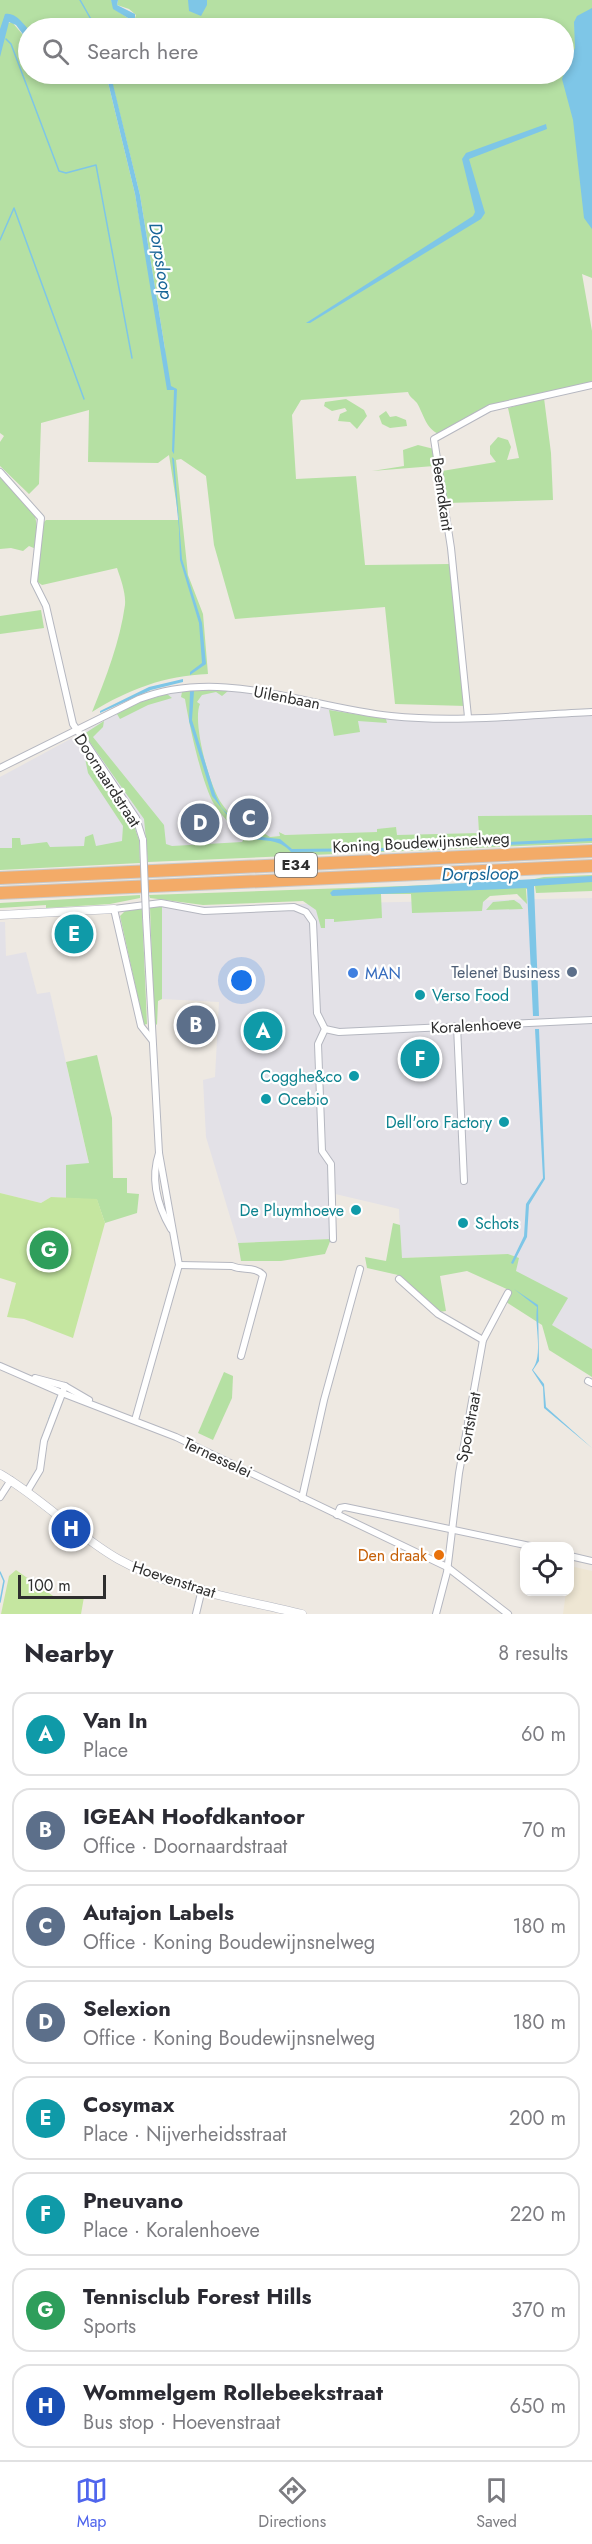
<!DOCTYPE html>
<meta charset="utf-8">
<style>
:root{--surface:#fff;--page:#f7f7f7;--text:#2b2b33;--muted:#7c7c81;--line:#e1e1e2;--accent:#4f65ed}
body{margin:0;font-family:Jost,sans-serif;background:var(--page);color:var(--text)}
.controls{position:absolute;right:18px;bottom:18px;display:grid;overflow:hidden;border-radius:12px;box-shadow:0 3px 9px #0003}
.controls button{width:54px;height:54px;display:grid;place-items:center;padding:0;border:0;border-bottom:2px solid var(--line);background:var(--surface);color:var(--text);font:30px sans-serif}
.scale{position:absolute;left:18px;bottom:15px;width:88px;box-sizing:border-box;padding-left:6px;border:3px solid #2e2e2e;border-top:0;font-size:16px;line-height:21px;white-space:nowrap;color:#2e2e2e;-webkit-text-stroke:4px #fff;paint-order:stroke}
.you{position:absolute;left:242px;top:981px;width:21px;height:21px;margin:-15px;border:4px solid #fff;border-radius:50%;background:#1a73e8;box-shadow:0 0 0 9px #1a73e833}
.badge{display:grid;place-items:center;width:39px;height:39px;border-radius:50%;background:var(--accent);color:#fff;font-size:20px;font-weight:700}
.pin{position:absolute;translate:-50% -50%;border:3px solid #fff;box-shadow:0 2px 6px #0006}
.list{margin:0;padding:0;list-style:none}
h2{display:flex;justify-content:space-between;align-items:center;height:78px;margin:0;padding:0 24px;font-size:26px}
h2 small{font-size:20px;font-weight:400;color:var(--muted)}
.list li{display:grid;grid-template-columns:39px 1fr auto;gap:18px;align-items:center;box-sizing:border-box;height:84px;margin:0 12px 12px;padding:0 12px;border:2px solid var(--line);border-radius:18px}
.list b{display:block;font-size:22px;white-space:nowrap}
.list p{margin:0;font-size:20px;white-space:nowrap;color:var(--muted)}
.list em{font-size:20px;font-style:normal;color:var(--muted)}
.icon{flex:none;width:33px;height:33px;fill:none;stroke:currentColor;stroke-width:2;stroke-linecap:round;stroke-linejoin:round}
.map{position:relative;flex:none;width:592px;height:1614px;overflow:hidden}
.search{position:absolute;background:var(--surface);box-shadow:0 3px 9px #0003;left:18px;right:18px;top:18px;height:66px;display:flex;align-items:center;gap:15px;box-sizing:border-box;padding:0 21px;border-radius:33px;color:var(--muted);font-size:22px}
.sheet{height:846px;background:var(--surface)}
nav{display:flex;justify-content:space-around;align-items:center;box-sizing:border-box;height:84px;border-top:2px solid var(--line);background:var(--surface);font-size:16px;color:var(--muted)}
nav a{display:grid;justify-items:center;gap:3px}
nav .on{color:var(--accent)}
.map>svg:first-child{display:block}
.industrial{fill:#e3e1e7}
.education{fill:#eee6d3}
.green{fill:#b5e0a3}
.pitch{fill:#c5e6a0}
.water{fill:#7ec6e7}
.lines{fill:none;stroke-linecap:round;stroke-linejoin:round}
.stream{stroke:#7ec6e7;stroke-width:1.5}
.minor-casing{stroke:#b5b7c0;stroke-width:8}
.tertiary-casing{stroke:#b5b7c0;stroke-width:9}
.motorway-casing{stroke:#c9c9c9;stroke-width:14}
.minor{stroke:#fff;stroke-width:6}
.tertiary{stroke:#fff;stroke-width:8}
.motorway{stroke:#f3ab68;stroke-width:12}
.minor-bridge-casing{stroke:#b5b7c0;stroke-width:8;stroke-linecap:butt}
.minor-bridge{stroke:#fff;stroke-width:6}
.service-dot{fill:#5c6f8a;stroke:#fff;stroke-width:2}
.shop-dot{fill:#3f7fe0;stroke:#fff;stroke-width:2}
.culture-dot{fill:#0f9aa8;stroke:#fff;stroke-width:2}
.food-dot{fill:#e8710a;stroke:#fff;stroke-width:2}
.labels{text-anchor:middle;stroke-width:4.5;stroke-linejoin:round;paint-order:stroke}
.shield{fill:#fff;stroke:#6d6d6d;stroke-width:1.5}
.shield-label{font-size:15px;font-weight:bold;fill:#2e2e2e}
.street-label{font-size:16px;fill:#2e2e2e;stroke:#fff}
.service-label{font-size:16px;fill:#4e5e75;stroke:#fff;text-anchor:end}
.shop-label{font-size:16px;fill:#366cbe;stroke:#fff;text-anchor:start}
.culture-label{font-size:16px;fill:#0d838f;stroke:#fff;text-anchor:start}
.food-label{font-size:16px;fill:#c56008;stroke:#fff;text-anchor:end}
.water-label{font-size:18px;font-style:italic;fill:#186698;stroke:#fff}
</style>
<div class="map">
<svg width="592" height="1614" viewBox="0 0 592 1614">
<rect width="100%" height="100%" fill="#eee9e2"/>
<g class="industrial">
<path d="M226,689L390,719L431,722L592,715V815L478,816L479,833L397,836L396,827L377,830V832L349,834L285,835L280,832V836L270,837L266,849L148,856L134,859L0,863V777L139,702L183,690Z"/>
<path d="M592,898V1349L552,1325L516,1271L518,1258L508,1254L401,1258L399,1209L331,1193V1239L238,1243L206,1137L203,1080L215,1077L219,1002L162,999V907Z"/>
<path d="M0,922H5L6,956L26,952L37,994L50,992L89,1164L68,1198L51,1197L41,1203L0,1193Z"/>
</g>
<path class="education" d="M570,1566L592,1571V1614H563L566,1592H570Z"/>
<g class="green">
<path d="M0,0H111L116,10L128,18L121,28L28,30L7,18L6,30L8,23L12,22L28,41V74H106L135,194L162,349H165L140,195L110,74H564V28H132L136,15L129,9L117,5L118,0H592V278L582,274L592,331V382L489,406L439,434C426,429 424,415 417,403C414,399 410,398 408,392L301,400L292,415L296,479L356,476L365,565L451,564L466,706L395,704L385,607L235,619L214,545L206,476L181,459L176,460L188,575L203,614L208,674C164,676 129,689 92,712C106,678 120,641 125,605C126,593 121,580 117,568L42,585L36,581L44,522L46,520H179L169,455L158,463L88,462L89,410L41,423L39,484L29,494L0,466V442L4,436L0,433Z"/>
<path d="M544,398L551,453L553,500L446,503L442,471L496,462L490,454V446L498,437L508,440L511,447L507,460L519,458L508,408Z"/>
<path d="M346,399L364,410L367,416L357,429L350,422L338,421L340,414L347,411L345,408L332,411L324,406L325,402Z"/>
<path d="M386,411L390,417L396,416L406,420L407,426L390,428L382,424L379,416Z"/>
<path d="M418,445L434,449V466L372,471L404,466L403,450Z"/>
<path d="M0,476C30,506 40,504 36,549L29,546L23,551L11,548L0,549Z"/>
<path d="M41,610L44,628L0,634V616Z"/>
<path d="M187,689L228,691L222,696L216,692L202,695L197,702L200,704C192,721 209,786 222,804C228,813 237,821 244,828L257,829L270,837L280,836L279,832L285,835L377,832V829L396,827L397,835L479,833L478,816L592,815V843L148,862L144,819L84,734L104,721L103,727L93,737L164,825L166,844L172,846L242,842L244,839C233,827 223,818 214,804C202,784 189,724 185,699L181,697L182,692Z"/>
<path d="M167,694L172,698L148,705L120,719L117,714L137,703Z"/>
<path d="M329,710L386,719L387,723L358,721L360,732L334,736Z"/>
<path d="M88,757L133,823L139,840L140,863L0,870V848H12V838H20L21,845L47,842L50,847L84,846L85,837L93,834L96,846L122,841L123,826L88,773L85,758Z"/>
<path d="M592,875V891L536,893L535,886L526,889L527,904L517,894L490,896L483,902L482,911L412,913L411,894H381L382,918L334,922V919H325V928H321L316,910L303,901L203,905L150,898L149,895L520,882L544,877Z"/>
<path d="M140,895V898L110,904L46,908V905L0,908V903Z"/>
<path d="M514,900L520,904L523,909L486,910L493,902Z"/>
<path d="M150,907H162V999L158,1001L157,1025L154,1022Z"/>
<path d="M142,909L147,1024L144,1025L120,916L125,911Z"/>
<path d="M97,1055L112,1118L113,1178H127V1193L139,1194L137,1213L105,1223L97,1200L66,1198V1165L89,1163L66,1062Z"/>
<path d="M393,1223L400,1225L402,1258L508,1254L519,1258L516,1271L568,1298L552,1325L592,1349V1377L549,1350L542,1325L506,1302L511,1291L467,1271L440,1276L446,1311L439,1312L398,1275L367,1268L365,1257L386,1261Z"/>
<path d="M331,1239L325,1254L281,1261H241L238,1243Z"/>
<path d="M224,1372L233,1376L232,1398L213,1440L198,1433Z"/>
</g>
<g class="pitch">
<path d="M0,1193L41,1203L51,1197L97,1199L105,1223L73,1338L24,1319L7,1317L16,1283L0,1278Z"/>
<path d="M16,1570L56,1598L84,1597L81,1614H1L9,1576Z"/>
</g>
<g class="water">
<path d="M111,0H118L117,5L135,14V23L132,28H121L128,18L113,9Z"/>
<path d="M188,0H207V5L201,16L189,11Z"/>
<path d="M592,8V229L584,218L573,120L562,79L575,48L574,22L577,16Z"/>
<path d="M5,14C15,12 22,22 28,29V41L16,25L9,22L0,57V29Z"/>
<path d="M106,74L111,76L140,195L171,386L177,389L174,454L172,451L174,390H167L135,194Z"/>
<path d="M546,124L547,129L469,159L485,213L481,219L310,323H306L473,216L475,212L462,159L466,153Z"/>
<path d="M172,457L174,459L182,559L202,623L206,664L190,675V672L202,663L199,623L180,560L179,529Z"/>
<path d="M183,679V682L151,690L100,713V711L149,687Z"/>
<path d="M190,691H194L192,720L215,794L221,807L245,833L251,836L280,839L292,849L383,848L592,838V841L380,851L291,852C275,835 261,845 243,835L212,796L189,721Z"/>
<path d="M592,876V882L534,886L539,1016H533L527,888L332,896L330,893L333,890Z"/>
<path d="M535,1029H539L545,1179L529,1205L527,1237L513,1264L511,1263L524,1236L526,1204L543,1178Z"/>
<path d="M514,1289L538,1305L539,1361L533,1370L544,1384L546,1407L592,1448L544,1408L543,1387L532,1370C544,1355 534,1326 537,1307Z"/>
</g>
<g class="lines">
<g class="stream">
<path d="M80,0L96,28"/>
<path d="M6,39L11,44L59,171L66,173L96,165L132,358"/>
<path d="M0,240L14,208L84,399"/>
<path d="M49,1419L58,1396"/>
<path d="M0,1572L4,1581L0,1602"/>
</g>
<defs>
<g id="minor">
<path d="M0,472L41,518L34,582L46,606L73,724L136,818L143,840"/>
<path d="M468,717L451,548L434,439L490,408L592,385"/>
<path d="M0,768L139,699C222,667 306,707 391,716C457,723 526,715 592,712"/>
<path d="M457,1026L464,1181"/>
<path d="M325,1029L339,1032L592,1020"/>
<path d="M325,1029L318,1044L322,1151L331,1164L333,1239"/>
<path d="M152,1040L141,1026L114,909L161,903L204,911L294,907L306,912L313,922L317,1013L325,1029"/>
<path d="M159,1153C150,1180 157,1205 171,1229"/>
<path d="M179,1265L232,1266C242,1271 255,1266 263,1275L241,1356"/>
<path d="M399,1279L438,1314L483,1340"/>
<path d="M0,1366L62,1393L176,1437L447,1567L508,1614"/>
<path d="M35,1378L65,1386L89,1400"/>
<path d="M588,1381L592,1383"/>
<path d="M135,1420L179,1265L159,1153L146,917"/>
<path d="M28,1490L40,1470L44,1441L65,1386"/>
<path d="M0,1497L11,1480"/>
<path d="M302,1498L324,1400L360,1269"/>
<path d="M337,1515L340,1508L345,1507L530,1546"/>
<path d="M570,1556L592,1561"/>
<path d="M196,1614L202,1589"/>
<path d="M436,1614L447,1572L459,1473L483,1340L508,1293"/>
</g>
<g id="tertiary">
<path d="M0,915L114,909"/>
<path d="M0,1474C43,1499 76,1535 118,1559C173,1590 242,1599 302,1614"/>
</g>
<g id="motorway">
<path d="M0,878L592,851"/>
<path d="M0,893L592,866"/>
</g>
</defs>
<use href="#minor" class="minor-casing"/>
<use href="#tertiary" class="tertiary-casing"/>
<use href="#motorway" class="motorway-casing"/>
<use href="#minor" class="minor"/>
<use href="#tertiary" class="tertiary"/>
<use href="#motorway" class="motorway"/>
<defs>
<path id="minor-bridge" d="M143,840L146,917"/>
</defs>
<use href="#minor-bridge" class="minor-bridge-casing"/>
<use href="#minor-bridge" class="minor-bridge"/>
</g>
<circle class="service-dot" cx="572" cy="972" r="6"/>
<circle class="shop-dot" cx="353" cy="973" r="6"/>
<g class="culture-dot">
<circle cx="420" cy="995" r="6"/>
<circle cx="354" cy="1076" r="6"/>
<circle cx="266" cy="1099" r="6"/>
<circle cx="504" cy="1122" r="6"/>
<circle cx="356" cy="1210" r="6"/>
<circle cx="463" cy="1223" r="6"/>
</g>
<circle class="food-dot" cx="439" cy="1555" r="6"/>
<g class="labels">
<rect class="shield" x="275" y="853" width="42" height="24" rx="4.5"/>
<g class="shield-label">
<text x="296" y="870">E34</text>
</g>
<g class="street-label">
<text transform="translate(443 494) rotate(82)" y="6">Beemdkant</text>
<text transform="translate(287 697) rotate(11)" y="6">Uilenbaan</text>
<text transform="translate(108 780) rotate(57)" y="6">Doornaardstraat</text>
<text transform="translate(421 842) rotate(-3)" y="6">Koning Boudewijnsnelweg</text>
<text transform="translate(476 1025) rotate(-3)" y="6">Koralenhoeve</text>
<text transform="translate(468 1427) rotate(-79)" y="6">Sportstraat</text>
<text transform="translate(218 1457) rotate(25)" y="6">Ternesselei</text>
<text transform="translate(174 1579) rotate(18)" y="6">Hoevenstraat</text>
</g>
<g class="service-label">
<text x="560" y="978">Telenet Business</text>
</g>
<g class="shop-label">
<text x="365" y="979">MAN</text>
</g>
<g class="culture-label">
<text x="432" y="1001">Verso Food</text>
<text x="342" y="1082" text-anchor="end">Cogghe&amp;co</text>
<text x="278" y="1105">Ocebio</text>
<text x="492" y="1128" text-anchor="end">Dell'oro Factory</text>
<text x="344" y="1216" text-anchor="end">De Pluymhoeve</text>
<text x="475" y="1229">Schots</text>
</g>
<g class="food-label">
<text x="427" y="1561">Den draak</text>
</g>
<g class="water-label">
<text transform="translate(161 261) rotate(81)" y="6">Dorpsloop</text>
<text transform="translate(480 874) rotate(-1)" y="6">Dorpsloop</text>
</g>
</g>
</svg>
<div class="controls">
<button><svg class="icon" aria-label="locate" viewBox="0 0 24 24"><circle cx="12" cy="12" r="6"/><path d="M12 2v4M12 18v4M2 12h4M18 12h4"/></svg></button>
</div>
<div class="scale">100 m</div>
<div class="you"></div>
<div class="pin badge" style="left:263px;top:1031px;background:#0f9aa8">A</div>
<div class="pin badge" style="left:196px;top:1025px;background:#5c6f8a">B</div>
<div class="pin badge" style="left:249px;top:818px;background:#5c6f8a">C</div>
<div class="pin badge" style="left:200px;top:823px;background:#5c6f8a">D</div>
<div class="pin badge" style="left:74px;top:934px;background:#0f9aa8">E</div>
<div class="pin badge" style="left:420px;top:1059px;background:#0f9aa8">F</div>
<div class="pin badge" style="left:49px;top:1250px;background:#2e9e5b">G</div>
<div class="pin badge" style="left:71px;top:1529px;background:#1a4fb4">H</div>
<div class="search"><svg class="icon" aria-label="search" viewBox="0 0 24 24"><circle cx="10" cy="10" r="6"/><path d="M15 15l6 6"/></svg>Search here</div>
</div>
<section class="sheet">
<h2>Nearby<small>8 results</small></h2>
<ul class="list">
<li><span class="badge" style="background:#0f9aa8">A</span><div><b>Van In</b><p>Place</p></div><em>60 m</em></li>
<li><span class="badge" style="background:#5c6f8a">B</span><div><b>IGEAN Hoofdkantoor</b><p>Office · Doornaardstraat</p></div><em>70 m</em></li>
<li><span class="badge" style="background:#5c6f8a">C</span><div><b>Autajon Labels</b><p>Office · Koning Boudewijnsnelweg</p></div><em>180 m</em></li>
<li><span class="badge" style="background:#5c6f8a">D</span><div><b>Selexion</b><p>Office · Koning Boudewijnsnelweg</p></div><em>180 m</em></li>
<li><span class="badge" style="background:#0f9aa8">E</span><div><b>Cosymax</b><p>Place · Nijverheidsstraat</p></div><em>200 m</em></li>
<li><span class="badge" style="background:#0f9aa8">F</span><div><b>Pneuvano</b><p>Place · Koralenhoeve</p></div><em>220 m</em></li>
<li><span class="badge" style="background:#2e9e5b">G</span><div><b>Tennisclub Forest Hills</b><p>Sports</p></div><em>370 m</em></li>
<li><span class="badge" style="background:#1a4fb4">H</span><div><b>Wommelgem Rollebeekstraat</b><p>Bus stop · Hoevenstraat</p></div><em>650 m</em></li>
</ul>
</section>
<nav>
<a class="on"><svg class="icon" aria-label="map" viewBox="0 0 24 24"><path d="M3 6l6-2 6 2 6-2v14l-6 2-6-2-6 2zM9 4v14M15 6v14"/></svg>Map</a>
<a><svg class="icon" aria-label="directions" viewBox="0 0 24 24"><path d="M12 3l9 9-9 9-9-9zM9 14v-3h6M13 9l2 2-2 2"/></svg>Directions</a>
<a><svg class="icon" aria-label="saved" viewBox="0 0 24 24"><path d="M7 4h10v16l-5-4-5 4z"/></svg>Saved</a>
</nav>
